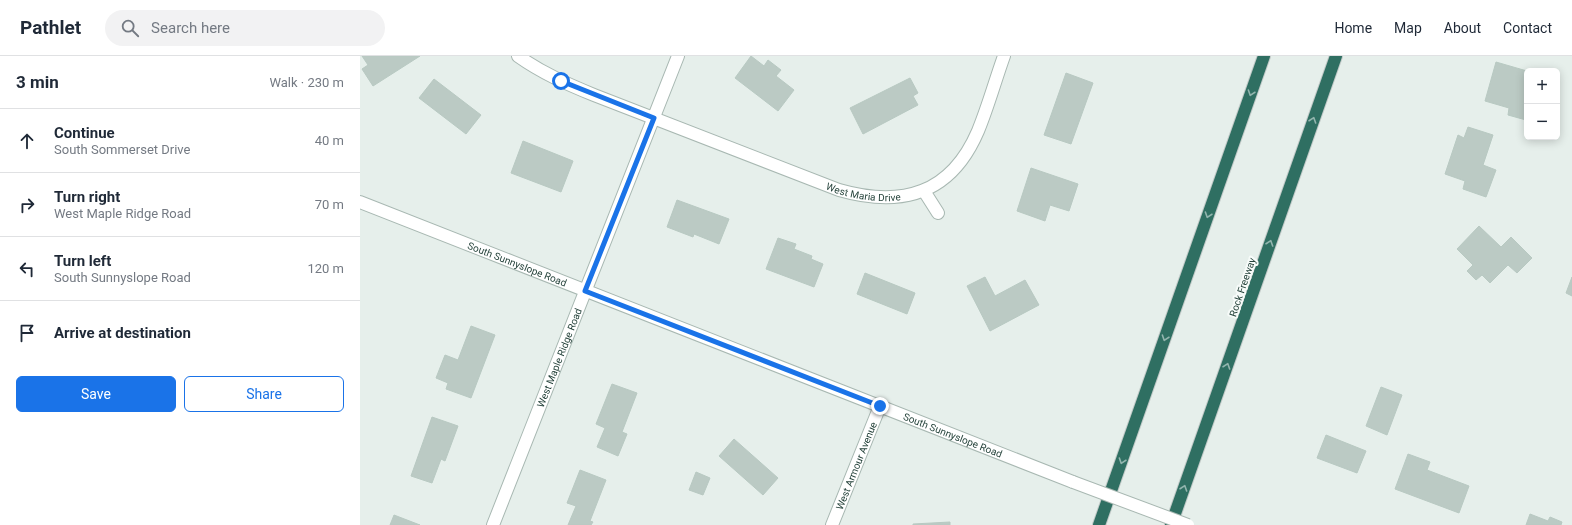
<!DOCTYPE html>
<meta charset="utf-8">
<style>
:root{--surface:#fff;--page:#f2f2f3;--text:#1f2937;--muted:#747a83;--line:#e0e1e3;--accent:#1a73e8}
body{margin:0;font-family:Roboto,sans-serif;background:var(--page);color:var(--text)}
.controls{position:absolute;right:12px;top:12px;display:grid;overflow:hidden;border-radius:6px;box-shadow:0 2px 10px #0003}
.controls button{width:36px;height:36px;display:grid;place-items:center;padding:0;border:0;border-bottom:1px solid var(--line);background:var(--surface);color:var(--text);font:20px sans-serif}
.stop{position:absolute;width:12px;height:12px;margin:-9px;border:3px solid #1a73e8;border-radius:50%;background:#fff}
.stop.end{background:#1a73e8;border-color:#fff;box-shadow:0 1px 4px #0008}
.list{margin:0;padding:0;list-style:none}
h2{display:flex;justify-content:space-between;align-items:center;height:52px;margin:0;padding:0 16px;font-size:17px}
h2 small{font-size:13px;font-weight:400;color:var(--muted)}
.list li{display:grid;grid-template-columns:26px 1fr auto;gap:12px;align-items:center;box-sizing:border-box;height:64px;padding:0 16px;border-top:1px solid var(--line)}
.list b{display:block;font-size:15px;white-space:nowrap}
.list p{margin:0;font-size:13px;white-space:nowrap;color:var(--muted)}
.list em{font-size:13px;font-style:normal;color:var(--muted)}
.actions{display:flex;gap:8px;padding:12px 16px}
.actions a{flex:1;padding:9px 0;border:1px solid var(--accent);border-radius:6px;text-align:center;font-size:14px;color:var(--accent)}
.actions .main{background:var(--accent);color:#fff}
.icon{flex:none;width:22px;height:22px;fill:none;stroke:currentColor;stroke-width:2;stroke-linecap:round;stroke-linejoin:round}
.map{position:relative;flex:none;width:1212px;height:469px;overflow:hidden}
header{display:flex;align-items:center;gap:24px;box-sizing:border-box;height:56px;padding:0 20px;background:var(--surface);border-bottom:1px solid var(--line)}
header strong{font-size:19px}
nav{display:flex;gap:22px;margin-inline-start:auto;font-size:14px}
.search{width:280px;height:36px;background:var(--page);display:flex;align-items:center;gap:10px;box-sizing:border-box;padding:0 14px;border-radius:22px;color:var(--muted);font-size:15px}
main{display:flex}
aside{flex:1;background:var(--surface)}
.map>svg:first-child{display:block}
.building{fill:#bbcac4;stroke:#b8c9c2}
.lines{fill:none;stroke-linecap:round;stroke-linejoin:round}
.minor-casing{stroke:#a8b8b2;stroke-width:14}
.tertiary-casing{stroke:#a8b8b2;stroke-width:14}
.motorway-casing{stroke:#c2cac8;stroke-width:14}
.minor{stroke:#fff;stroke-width:12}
.tertiary{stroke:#fff;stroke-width:12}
.motorway{stroke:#2f6f62;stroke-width:12}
.tertiary-bridge-casing{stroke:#a8b8b2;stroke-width:14;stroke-linecap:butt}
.tertiary-bridge{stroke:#fff;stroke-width:12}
.oneway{stroke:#93b5ae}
.route{stroke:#1a73e8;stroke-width:5}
.labels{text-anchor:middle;stroke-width:4;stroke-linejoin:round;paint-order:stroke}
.street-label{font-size:10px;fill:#24423a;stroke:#f7fbf9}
</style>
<header>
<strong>Pathlet</strong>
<div class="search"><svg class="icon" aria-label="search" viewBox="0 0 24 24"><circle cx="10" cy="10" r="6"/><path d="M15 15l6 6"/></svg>Search here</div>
<nav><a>Home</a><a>Map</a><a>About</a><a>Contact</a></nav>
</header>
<main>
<aside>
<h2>3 min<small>Walk · 230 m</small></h2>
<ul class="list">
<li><svg class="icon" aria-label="ahead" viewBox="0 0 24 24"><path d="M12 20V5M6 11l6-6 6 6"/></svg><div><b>Continue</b><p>South Sommerset Drive</p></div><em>40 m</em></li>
<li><svg class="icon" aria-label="right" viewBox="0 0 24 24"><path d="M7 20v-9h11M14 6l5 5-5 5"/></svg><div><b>Turn right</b><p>West Maple Ridge Road</p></div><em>70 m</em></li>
<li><svg class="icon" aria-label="left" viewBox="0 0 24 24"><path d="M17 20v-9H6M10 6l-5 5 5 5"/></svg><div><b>Turn left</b><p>South Sunnyslope Road</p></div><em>120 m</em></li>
<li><svg class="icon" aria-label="arrive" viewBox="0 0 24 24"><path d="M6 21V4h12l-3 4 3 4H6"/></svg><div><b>Arrive at destination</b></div></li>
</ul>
<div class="actions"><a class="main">Save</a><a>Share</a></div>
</aside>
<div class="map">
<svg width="1212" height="469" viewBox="0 0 1212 469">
<rect width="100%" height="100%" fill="#e6efeb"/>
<g class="building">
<path d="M2,0H60L13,30L2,13L8,9Z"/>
<path d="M391,0L404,10L408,4L421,14L416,20L434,34L418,55L375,22Z"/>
<path d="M1136,6L1167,15L1166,64L1148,59L1149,52L1125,45Z"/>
<path d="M706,17L733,27L711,88L684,79Z"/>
<path d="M550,22L558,37L553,40L558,49L503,78L490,52Z"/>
<path d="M74,23L121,59L106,78L59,42Z"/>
<path d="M1108,71L1133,79L1123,109L1136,114L1126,141L1103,133L1105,125L1085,118L1098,79L1104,82Z"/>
<path d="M163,85L213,105L201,136L151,117Z"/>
<path d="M671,112L718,128L709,155L690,149L685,165L657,155Z"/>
<path d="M317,144L369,163L359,188L334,178L333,181L307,171Z"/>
<path d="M1119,170L1141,191L1151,181L1172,202L1157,217L1148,209L1130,227L1122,219L1116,224L1107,215L1113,209L1097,193Z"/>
<path d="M418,182L436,188L434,193L452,200L451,203L463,208L454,231L406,213Z"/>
<path d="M505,217L555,237L547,258L497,238Z"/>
<path d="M625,221L635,240L665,224L679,249L630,275L607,230Z"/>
<path d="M1212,221V240L1206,237Z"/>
<path d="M111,270L135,279L111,342L86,333L88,327L76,322L85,299L98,304Z"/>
<path d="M252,328L277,337L262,376L267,378L258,400L237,391L245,372L236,368Z"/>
<path d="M1021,331L1042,339L1027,379L1006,370Z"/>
<path d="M72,361L98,370L85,405L81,403L72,427L51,420Z"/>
<path d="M966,379L1006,395L997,417L957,402Z"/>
<path d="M374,383L418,422L403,439L359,400Z"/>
<path d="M1048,398L1070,406L1067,414L1109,430L1099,457L1035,433Z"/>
<path d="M220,414L246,424L230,465L233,466L231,469H208L216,450L207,447Z"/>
<path d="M336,416L350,422L343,439L329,434Z"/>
<path d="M1170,458L1188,465L1190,461L1202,466L1201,469H1166Z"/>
<path d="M34,459L60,469H30Z"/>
<path d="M590,466V469H553V468Z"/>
</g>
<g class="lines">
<defs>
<g id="minor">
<path id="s1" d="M158,0C182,17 207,28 234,39L479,134C542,152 591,138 618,75C628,51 635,25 644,0"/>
<path d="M564,135L578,157"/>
<path id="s2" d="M133,469L318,0"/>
<path id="s3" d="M472,469L520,350"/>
</g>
<g id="tertiary">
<path id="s4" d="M0,146L713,426"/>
</g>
<g id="motorway">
<path d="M739,469L904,0"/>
<path d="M811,469L976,0"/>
</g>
</defs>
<use href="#minor" class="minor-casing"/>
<use href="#tertiary" class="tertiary-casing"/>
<use href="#motorway" class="motorway-casing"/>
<use href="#minor" class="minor"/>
<use href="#tertiary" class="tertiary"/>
<use href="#motorway" class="motorway"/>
<defs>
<path id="tertiary-bridge" d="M713,426L828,469"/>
</defs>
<use href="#tertiary-bridge" class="tertiary-bridge-casing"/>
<use href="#tertiary-bridge" class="tertiary-bridge"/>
</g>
<defs><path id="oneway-chevron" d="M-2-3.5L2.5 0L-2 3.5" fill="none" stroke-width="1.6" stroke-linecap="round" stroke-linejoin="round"/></defs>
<g class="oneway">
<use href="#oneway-chevron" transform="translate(891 37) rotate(109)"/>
<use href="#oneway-chevron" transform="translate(953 64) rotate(-71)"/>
<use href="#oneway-chevron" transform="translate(848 159) rotate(109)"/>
<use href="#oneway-chevron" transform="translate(910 187) rotate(-71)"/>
<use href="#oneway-chevron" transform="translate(805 282) rotate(109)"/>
<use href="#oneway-chevron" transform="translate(867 310) rotate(-71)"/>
<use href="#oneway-chevron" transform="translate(762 405) rotate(109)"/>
<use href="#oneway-chevron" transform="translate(824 432) rotate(-71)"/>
</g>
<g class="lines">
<path class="route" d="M201,25L294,62L225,235L520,350"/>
</g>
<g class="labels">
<g class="street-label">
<text dy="4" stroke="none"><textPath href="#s1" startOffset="373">West Maria Drive</textPath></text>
<text dy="4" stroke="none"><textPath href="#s4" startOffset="169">South Sunnyslope Road</textPath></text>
<text transform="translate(882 231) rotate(-71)" y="4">Rock Freeway</text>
<text dy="4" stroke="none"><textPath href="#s2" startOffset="180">West Maple Ridge Road</textPath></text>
<text dy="4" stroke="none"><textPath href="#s4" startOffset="637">South Sunnyslope Road</textPath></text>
<text dy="4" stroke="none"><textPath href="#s3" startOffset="64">West Armour Avenue</textPath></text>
</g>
</g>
</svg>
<div class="controls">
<button>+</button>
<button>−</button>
</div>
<div class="stop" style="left:201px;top:25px"></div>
<div class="stop end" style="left:520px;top:350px"></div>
</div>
</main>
